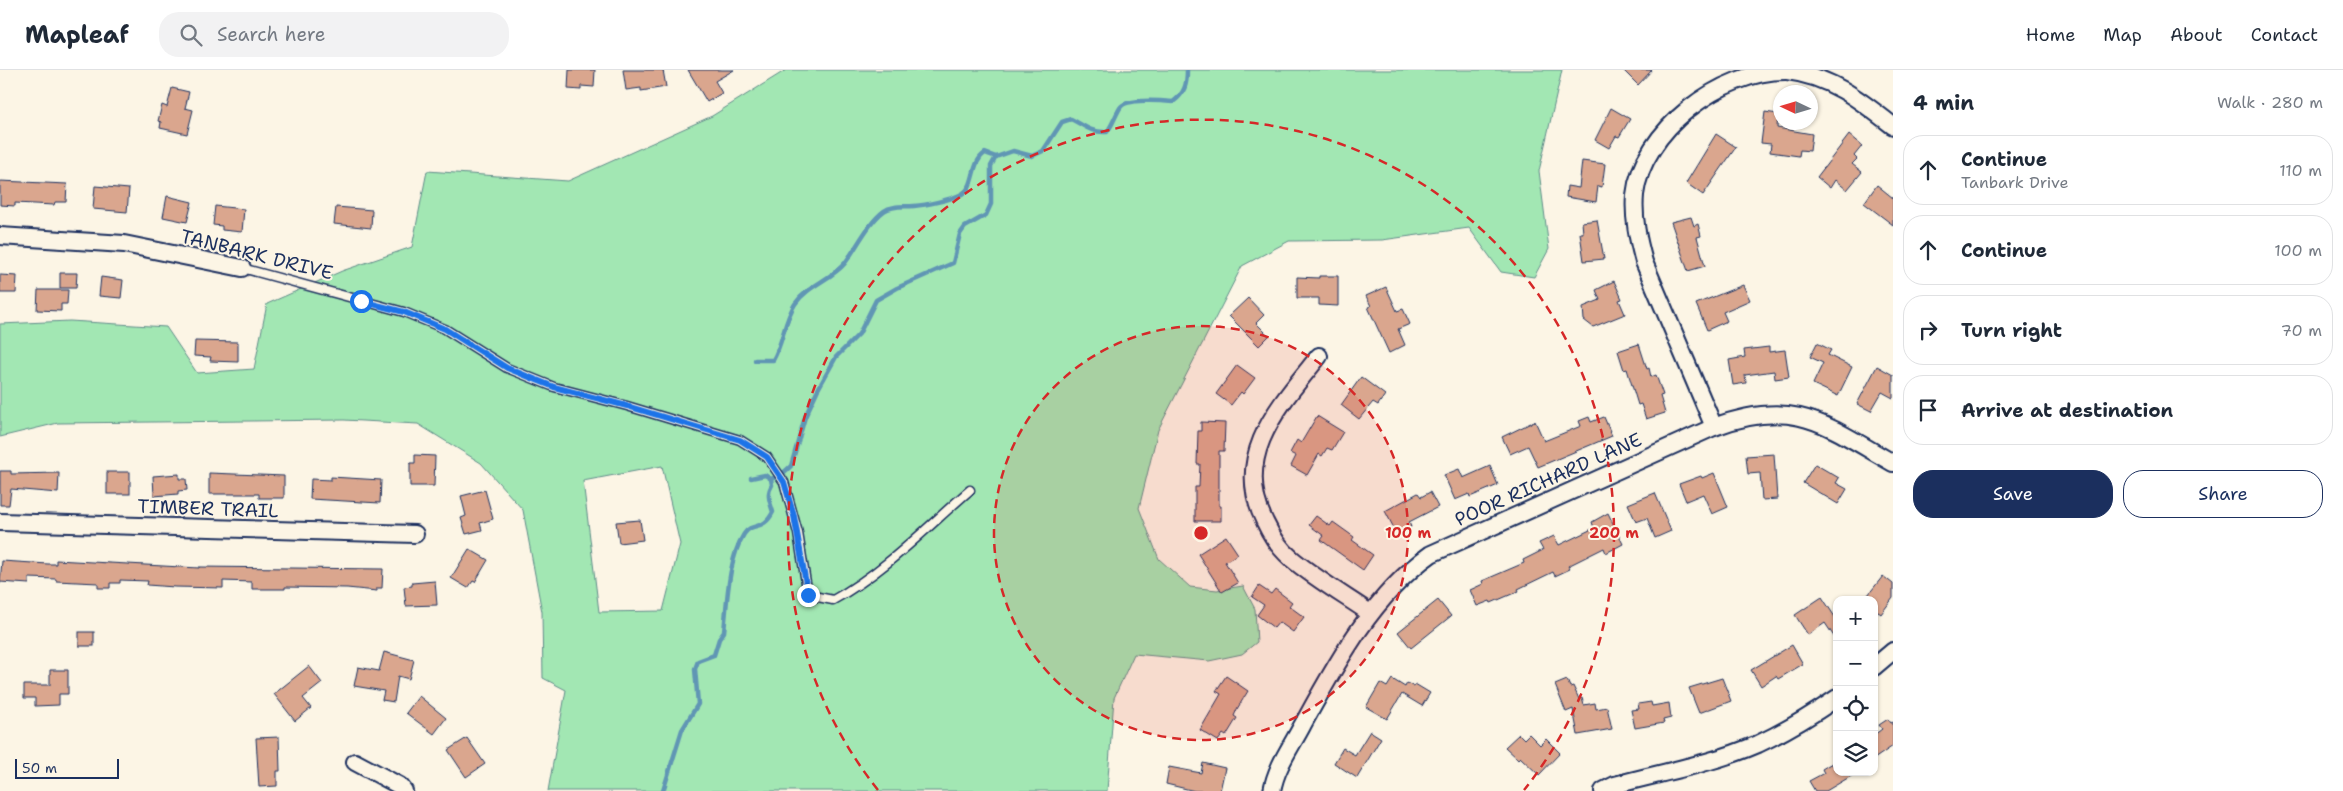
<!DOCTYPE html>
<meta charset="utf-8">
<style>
:root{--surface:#fff;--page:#f2f2f3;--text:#1f2937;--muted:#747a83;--line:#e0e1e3;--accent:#1b2f5e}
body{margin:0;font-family:"Shantell Sans",sans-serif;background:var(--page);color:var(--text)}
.controls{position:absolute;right:15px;bottom:15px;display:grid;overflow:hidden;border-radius:10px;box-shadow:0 1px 4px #0004}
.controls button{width:45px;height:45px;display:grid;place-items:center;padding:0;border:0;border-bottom:1px solid var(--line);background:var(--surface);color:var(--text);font:25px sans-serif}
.compass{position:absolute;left:1773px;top:15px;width:45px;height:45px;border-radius:50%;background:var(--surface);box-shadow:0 1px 4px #0004;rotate:274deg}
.scale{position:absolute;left:15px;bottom:12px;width:104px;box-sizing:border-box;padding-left:5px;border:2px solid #1b2f5e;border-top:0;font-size:14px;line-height:18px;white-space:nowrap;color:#1b2f5e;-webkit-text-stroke:4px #fcf5e5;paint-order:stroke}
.stop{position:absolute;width:15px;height:15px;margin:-11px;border:4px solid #1a73e8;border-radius:50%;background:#fff}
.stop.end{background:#1a73e8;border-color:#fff;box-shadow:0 1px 5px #0008}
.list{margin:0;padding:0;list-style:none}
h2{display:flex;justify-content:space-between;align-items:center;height:65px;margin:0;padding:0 20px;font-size:21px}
h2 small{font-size:16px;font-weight:400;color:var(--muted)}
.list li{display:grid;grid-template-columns:32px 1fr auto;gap:15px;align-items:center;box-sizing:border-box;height:70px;margin:0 10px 10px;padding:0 10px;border:1px solid var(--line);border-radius:20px}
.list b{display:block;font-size:19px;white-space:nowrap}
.list p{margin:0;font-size:16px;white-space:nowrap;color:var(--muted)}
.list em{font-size:16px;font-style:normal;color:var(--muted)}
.actions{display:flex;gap:10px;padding:15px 20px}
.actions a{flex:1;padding:11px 0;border:1px solid var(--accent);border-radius:20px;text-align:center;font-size:18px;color:var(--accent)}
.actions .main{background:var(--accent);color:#fff}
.icon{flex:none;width:28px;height:28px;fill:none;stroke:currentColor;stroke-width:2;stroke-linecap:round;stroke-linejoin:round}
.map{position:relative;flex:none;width:1893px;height:721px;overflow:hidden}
header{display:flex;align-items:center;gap:30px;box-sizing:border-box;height:70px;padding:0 25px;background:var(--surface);border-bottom:1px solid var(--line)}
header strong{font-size:24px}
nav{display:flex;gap:28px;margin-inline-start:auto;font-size:18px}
.search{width:350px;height:45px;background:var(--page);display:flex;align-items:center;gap:12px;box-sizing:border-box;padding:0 18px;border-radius:20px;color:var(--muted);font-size:19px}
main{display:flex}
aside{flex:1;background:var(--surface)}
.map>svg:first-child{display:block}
.green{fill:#a2e7b3;stroke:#5e8b88;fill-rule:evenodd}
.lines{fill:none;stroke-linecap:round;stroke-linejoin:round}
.stream{stroke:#6196b4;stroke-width:4.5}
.building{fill:#daa68e;stroke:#1b2f5e}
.service-casing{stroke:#1b2f5e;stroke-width:11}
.minor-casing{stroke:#1b2f5e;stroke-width:20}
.service{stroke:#fcf5e5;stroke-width:8}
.minor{stroke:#fcf5e5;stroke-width:16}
.route{stroke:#1a73e8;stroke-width:6}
.ring{fill:none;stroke:#d62828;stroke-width:2.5;stroke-dasharray:9 6}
.labels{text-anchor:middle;stroke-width:4;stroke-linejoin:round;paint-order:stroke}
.street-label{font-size:19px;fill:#1b2f5e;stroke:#fcf5e5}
.centre{fill:#d62828;stroke:#fcf5e5;stroke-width:2.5}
.ring-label{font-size:15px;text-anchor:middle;font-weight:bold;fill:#d62828;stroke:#fcf5e5;stroke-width:4;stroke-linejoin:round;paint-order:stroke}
</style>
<header>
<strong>Mapleaf</strong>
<div class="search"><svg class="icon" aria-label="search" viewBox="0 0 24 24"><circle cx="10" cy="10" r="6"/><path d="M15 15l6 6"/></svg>Search here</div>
<nav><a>Home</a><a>Map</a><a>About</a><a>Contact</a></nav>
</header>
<main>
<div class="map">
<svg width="1893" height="721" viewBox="0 0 1893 721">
<rect width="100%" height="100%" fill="#fcf5e5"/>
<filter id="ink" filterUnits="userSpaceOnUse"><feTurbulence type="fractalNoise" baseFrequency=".02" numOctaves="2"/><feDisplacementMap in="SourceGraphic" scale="10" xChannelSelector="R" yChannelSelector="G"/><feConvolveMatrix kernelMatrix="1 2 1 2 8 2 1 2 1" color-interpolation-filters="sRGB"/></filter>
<g filter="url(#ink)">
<path class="green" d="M786,0H1562L1539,101L1549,179L1534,207L1501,202L1469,158L1382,170L1289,171L1242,196L1158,360L1139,438L1159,489L1190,517L1217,520L1243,516L1255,539L1257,572L1242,584L1209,591L1134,584L1114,628L1107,721H548L566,620L543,608L542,542L523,440L481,393L418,354L344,350L58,353L0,367V254L70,251L166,257L197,303L254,299L267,234L342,201L412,177L427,101L568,111L712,46ZM662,396L680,474L663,541L599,542L583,411Z"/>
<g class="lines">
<g class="stream">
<path d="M755,290H773C783,273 784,251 795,234C807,216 832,209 845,193C857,177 868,153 884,141C892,135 904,137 914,136C926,135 950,130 962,124C976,117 970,93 985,83L996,87"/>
<path d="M751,408L765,405L771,409"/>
<path d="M771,409L782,404L791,396L805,347L817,321L836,287L859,264L876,230L897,218L953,193L960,164L965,157L986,145L991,134V96L996,87L1013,81L1032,86L1043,81L1062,52L1071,49C1085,56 1091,63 1107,62C1113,54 1115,46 1120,38C1125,28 1162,31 1173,32C1185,23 1187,14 1187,0"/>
<path d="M663,721L682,660L698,634L695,599L698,591L714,585L719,569L724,562C727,533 728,489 744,464C753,451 763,462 773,442C770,432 766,424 772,415L771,409"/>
</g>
</g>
<g class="building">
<path d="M569,0H595L594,17L581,16V20L568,19Z"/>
<path d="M623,0H663L666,17L641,21V18L626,20Z"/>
<path d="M688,0H734L715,11L722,23L707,32Z"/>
<path d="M1623,0H1652L1638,15Z"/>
<path d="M172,18L189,22L185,38L193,40L187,64L160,58L161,52L158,51L162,35L167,37Z"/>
<path d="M1611,38L1630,49L1619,67L1616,66L1609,78L1595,70Z"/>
<path d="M1765,42L1778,44L1777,58L1812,64L1810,81L1800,80L1799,86L1770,82L1771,74L1761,73Z"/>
<path d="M1716,64L1736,77L1703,125L1686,113Z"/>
<path d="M1849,65L1862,76L1854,86L1857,89L1852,94L1862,102L1847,120L1835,110L1830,118L1817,107Z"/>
<path d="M1582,91L1605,94L1602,117L1598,116L1596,132L1566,127L1567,116L1579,118Z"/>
<path d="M0,111L67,114L66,132H55L54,135L15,133V136L0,135Z"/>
<path d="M1877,115L1893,128V155L1864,133Z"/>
<path d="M95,116L129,119L127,142L93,139Z"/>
<path d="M167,126L192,132L187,152L163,147Z"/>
<path d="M215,136L244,139L242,162L222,160V156L213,155Z"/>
<path d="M336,137L372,140L371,158L334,154Z"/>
<path d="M1691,147L1694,156L1698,154L1701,166L1697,167L1705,196L1688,201L1671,152Z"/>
<path d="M1597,150L1604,189L1584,191L1580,163H1583L1582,152Z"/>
<path d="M60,203H77L76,218H60Z"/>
<path d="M0,205L17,206L16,223H0Z"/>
<path d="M1319,206H1338V236L1319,235V228H1297V207L1319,208Z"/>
<path d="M101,207L123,210L121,228L99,226Z"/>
<path d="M1614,211L1622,229L1619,230L1625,244L1593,257L1584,250L1583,237L1600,230L1596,220Z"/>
<path d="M1743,215L1750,230L1723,242L1727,251L1707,260L1696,234Z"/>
<path d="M1386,217L1397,241L1403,239L1410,254L1398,259L1405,275L1389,283L1368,237L1371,236L1366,226Z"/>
<path d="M38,220H68L67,234H61V241L37,240Z"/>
<path d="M1248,228L1264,245L1256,253L1269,266L1259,276L1229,246Z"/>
<path d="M195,271L238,272V292L210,291L211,287L194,286Z"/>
<path d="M1817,273L1831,280L1828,285L1852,297L1838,326L1813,314L1823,293L1810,287Z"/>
<path d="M1639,274L1647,299L1649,298L1651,307L1656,305L1663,325L1660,326L1665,343L1646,349L1641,334L1638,335L1627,299L1624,300L1618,281Z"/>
<path d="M1769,277V282L1785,280L1789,307L1775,309L1774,301L1745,305L1746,313L1733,315L1729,290L1745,287L1744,280Z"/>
<path d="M1237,295L1255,308L1243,324L1241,322L1231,335L1216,324Z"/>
<path d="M1877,296L1893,305V328L1882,322L1871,341L1857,334Z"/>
<path d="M1361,307L1385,325L1378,335L1373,332L1359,349L1341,335Z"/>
<path d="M1317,346L1343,362L1332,380L1327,378L1322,386L1319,384L1307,405L1291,396L1296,386L1290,383L1297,370L1301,373Z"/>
<path d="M1589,347L1591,352L1604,347L1612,366L1538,397L1528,376L1510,384L1502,367L1535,351L1544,371L1581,356L1579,351Z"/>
<path d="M1201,352L1225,353L1224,381H1219V436H1221V451H1195V417H1199L1200,394H1197L1198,361H1201Z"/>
<path d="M1774,384L1777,429L1762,430L1760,403L1748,404L1746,386Z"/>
<path d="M415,385L435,386L434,416H410V393H415Z"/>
<path d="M1815,394L1839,408L1836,413L1847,419L1838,434L1803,413Z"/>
<path d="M1490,396L1498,415L1470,427L1469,424L1455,430L1444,405L1459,399L1463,408Z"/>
<path d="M0,401H11V404L59,403L58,423L11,419L9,435H0Z"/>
<rect x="107" y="402" width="23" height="22"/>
<path d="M209,403L284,406V428H259V424H209Z"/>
<path d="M1714,403L1728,437L1712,444L1703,424L1686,431L1679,414L1701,406L1702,408Z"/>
<path d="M179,404V409H186L187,420L178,421V424L154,426L153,406Z"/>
<path d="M331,407L381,410L380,433L310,429L311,409L331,410Z"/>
<path d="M485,420L493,449L480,453L482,460L466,464L461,448L466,446L461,426Z"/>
<path d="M1430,422L1438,437L1409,452L1411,457L1397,464L1385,441L1418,423L1421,427Z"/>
<path d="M1655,423L1671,461L1655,468L1647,448L1636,452L1628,434Z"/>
<path d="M1608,443L1623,474L1606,483L1604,478L1568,496L1570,499L1555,506L1553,502L1518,519L1519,521L1491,533L1490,531L1477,536L1470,520L1483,514L1482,511L1524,493L1523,490L1543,480L1539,473L1554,466L1559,475L1594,458L1592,452Z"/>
<path d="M1316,446L1330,456L1333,452L1354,467L1352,470L1373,485L1363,500L1321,470L1324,466L1309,455Z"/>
<path d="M640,450L643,470L619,473L616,452Z"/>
<path d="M1226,466L1238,484L1225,492L1238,513L1222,522L1198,484Z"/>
<path d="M469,479L488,490L475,512L473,511L468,518L451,508Z"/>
<path d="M56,490L199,498V497L383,499L382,518H377V521L347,518L285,517V519H252V512L223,511V518L175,517L147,515L148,511L120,510V513H110V518H98V513L56,511V509L29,508V514L0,512L2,491L48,494H56Z"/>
<path d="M1883,506L1893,514V528L1881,544L1874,539V530H1864Z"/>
<path d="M435,511L437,535L406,536L404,517L412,516V513Z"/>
<path d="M1259,516L1271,524L1275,519L1292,532L1289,536L1304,547L1293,562L1279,552L1274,558L1257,545L1264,535L1252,527Z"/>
<path d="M1822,527L1837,550V571L1825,553L1808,565L1795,545Z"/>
<path d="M1438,530L1451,546L1411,578L1398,562Z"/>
<rect x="79" y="562" width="15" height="14"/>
<path d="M1792,575L1803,594L1778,609L1776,606L1761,616L1751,600Z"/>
<path d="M384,582L414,590L409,609L398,606L394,632L382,630L384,621L354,616L358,597L379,601Z"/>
<path d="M309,596L322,613L303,628L311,638L295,651L274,624Z"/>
<path d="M50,600H68V624H59V635L35,636V628H24V615H50Z"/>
<path d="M1226,606L1248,621L1237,639L1234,646L1237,648L1226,666L1223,664L1218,671L1200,660L1221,624L1216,621Z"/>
<path d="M1722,608L1731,631L1699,643L1689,618Z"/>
<path d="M1392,609L1405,617L1407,613L1414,617L1415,614L1430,623L1422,636L1402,624L1387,649L1366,637L1380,613L1387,617Z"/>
<path d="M1567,610L1570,617L1573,616L1579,629L1582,628L1584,635L1595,633L1596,639L1607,637L1612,659L1578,665L1573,639L1566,642L1555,615Z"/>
<path d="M419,626L446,648L434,664L406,643Z"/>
<path d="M1651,632L1652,636L1669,633L1671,648L1663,650L1664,653L1635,658L1631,640L1639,639L1638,634Z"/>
<path d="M1888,649L1891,653L1893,652V676L1874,689V665L1882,659L1879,655Z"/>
<path d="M1370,661L1381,668L1357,708L1334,693L1343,678L1355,685Z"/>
<path d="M1519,664L1524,669L1529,664L1540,675L1546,669L1560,683L1539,705L1520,687L1518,689L1505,677Z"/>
<path d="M279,667L280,701H277V716L259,717L256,668Z"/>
<path d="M467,668L485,694L466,707L448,680Z"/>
<path d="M1203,693L1225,698L1220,721H1195L1166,714L1169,697L1201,703Z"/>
<path d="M1832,693L1837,702H1858L1826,721H1815L1809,711L1824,703L1822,699Z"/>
</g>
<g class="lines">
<defs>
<path id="service" d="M242,198L404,242L445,259L507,298L554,317L627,336L740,370L767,387L784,412L798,463L808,525L833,530C884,502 926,458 970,420"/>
<g id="minor">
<path d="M0,166L124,174L242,198"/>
<path d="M1319,286C1280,335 1231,386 1265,452C1271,465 1280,479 1292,489C1316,509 1345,526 1370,543"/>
<path d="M1714,357L1644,192C1638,170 1633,148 1635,125C1642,61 1721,0 1787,1C1830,6 1860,30 1893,56"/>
<path d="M0,452L415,464"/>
<path d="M1874,597L1893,581"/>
<path d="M355,692L400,716L404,721"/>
<path d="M1272,721C1276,697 1291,677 1302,656C1336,594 1372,526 1431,484L1714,357C1795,327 1824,354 1893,393"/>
<path d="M1603,721L1615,715C1663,702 1712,694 1758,674C1786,661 1812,645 1837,628"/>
</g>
</defs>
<use href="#service" class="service-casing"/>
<use href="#minor" class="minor-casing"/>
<use href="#service" class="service"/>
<use href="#minor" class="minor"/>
</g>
</g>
<g class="lines" filter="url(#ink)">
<path class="route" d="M361,231L404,242L445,259L507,298L554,317L627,336L740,370L767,387L784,412L794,446L808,525"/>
</g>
<circle cx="1201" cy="463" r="207" fill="#d62828" fill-opacity=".12"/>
<g class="ring">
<circle cx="1201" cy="463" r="207"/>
<path d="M878 720A413 413 0 1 1 1524 720"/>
</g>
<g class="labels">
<g class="street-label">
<text transform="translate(257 184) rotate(14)" y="7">TANBARK DRIVE</text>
<text transform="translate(1548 409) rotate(-24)" y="7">POOR RICHARD LANE</text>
<text transform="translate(208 438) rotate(2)" y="7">TIMBER TRAIL</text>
</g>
</g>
<circle cx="1201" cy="463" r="8" class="centre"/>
<g class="ring-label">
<text x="1408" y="468">100 m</text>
<text x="1614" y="468">200 m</text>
</g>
</svg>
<div class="controls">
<button>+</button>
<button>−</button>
<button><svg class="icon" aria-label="locate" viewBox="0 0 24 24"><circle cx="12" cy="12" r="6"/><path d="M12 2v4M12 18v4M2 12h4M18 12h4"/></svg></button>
<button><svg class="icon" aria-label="layers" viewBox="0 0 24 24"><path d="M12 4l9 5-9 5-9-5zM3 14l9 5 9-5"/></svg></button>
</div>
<svg class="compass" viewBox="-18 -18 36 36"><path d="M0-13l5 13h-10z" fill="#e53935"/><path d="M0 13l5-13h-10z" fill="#747a83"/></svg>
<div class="scale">50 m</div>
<div class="stop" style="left:361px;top:231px"></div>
<div class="stop end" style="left:808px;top:525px"></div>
</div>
<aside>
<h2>4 min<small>Walk · 280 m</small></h2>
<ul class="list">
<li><svg class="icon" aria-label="ahead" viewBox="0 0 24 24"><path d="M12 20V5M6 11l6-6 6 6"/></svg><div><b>Continue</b><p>Tanbark Drive</p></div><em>110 m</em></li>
<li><svg class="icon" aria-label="ahead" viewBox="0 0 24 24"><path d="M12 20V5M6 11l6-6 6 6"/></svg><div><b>Continue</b></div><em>100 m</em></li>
<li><svg class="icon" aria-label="right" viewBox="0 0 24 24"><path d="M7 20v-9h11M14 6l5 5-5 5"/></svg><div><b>Turn right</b></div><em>70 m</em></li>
<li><svg class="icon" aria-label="arrive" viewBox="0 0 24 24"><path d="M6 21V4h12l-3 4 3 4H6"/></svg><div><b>Arrive at destination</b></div></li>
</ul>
<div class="actions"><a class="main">Save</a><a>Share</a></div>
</aside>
</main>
